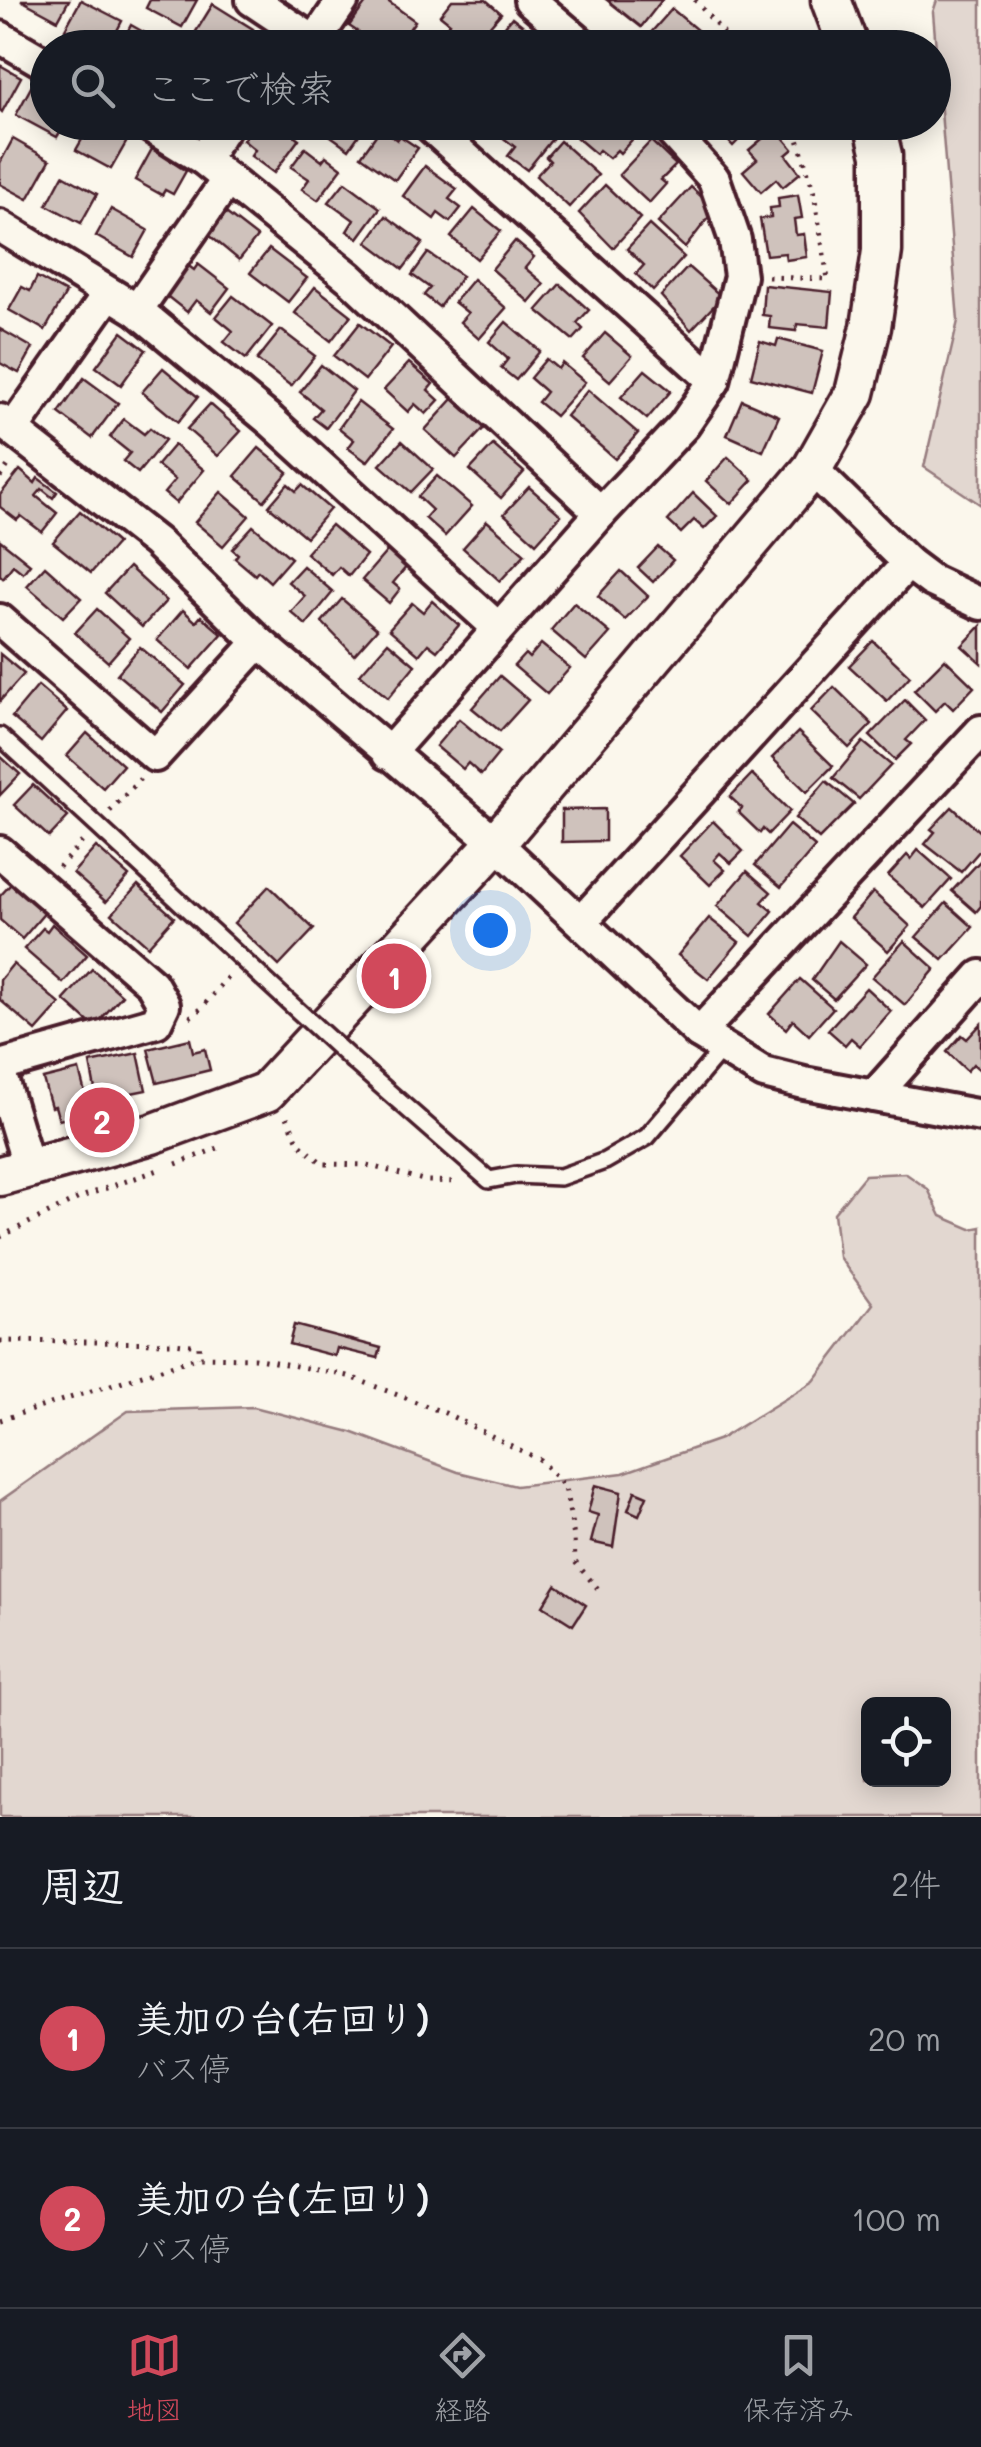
<!DOCTYPE html>
<html lang="ja">
<meta charset="utf-8">
<style>
:root{--surface:#171b24;--page:#242831;--text:#f1f3f6;--muted:#9ea1a6;--line:#363941;--accent:#d1495b}
body{margin:0;font-family:Mali,"Klee One",sans-serif;background:var(--page);color:var(--text)}
.controls{position:absolute;right:30px;bottom:30px;display:grid;overflow:hidden;border-radius:15px;box-shadow:0 5px 25px #0003}
.controls button{width:90px;height:90px;display:grid;place-items:center;padding:0;border:0;border-bottom:2px solid var(--line);background:var(--surface);color:var(--text);font:50px sans-serif}
.you{position:absolute;left:490px;top:930px;width:35px;height:35px;margin:-25px;border:8px solid #fff;border-radius:50%;background:#1a73e8;box-shadow:0 0 0 15px #1a73e833}
.badge{display:grid;place-items:center;width:65px;height:65px;border-radius:50%;background:var(--accent);color:#fff;font-size:32px;font-weight:700}
.pin{position:absolute;translate:-50% -50%;border:5px solid #fff;box-shadow:0 2px 10px #0006}
.list{margin:0;padding:0;list-style:none}
h2{display:flex;justify-content:space-between;align-items:center;height:130px;margin:0;padding:0 40px;font-size:42px}
h2 small{font-size:32px;font-weight:400;color:var(--muted)}
.list li{display:grid;grid-template-columns:65px 1fr auto;gap:30px;align-items:center;box-sizing:border-box;height:180px;padding:0 40px;border-top:2px solid var(--line)}
.list b{display:block;font-size:38px;white-space:nowrap}
.list p{margin:0;font-size:32px;white-space:nowrap;color:var(--muted)}
.list em{font-size:32px;font-style:normal;color:var(--muted)}
.icon{flex:none;width:55px;height:55px;fill:none;stroke:currentColor;stroke-width:2;stroke-linecap:round;stroke-linejoin:round}
.map{position:relative;flex:none;width:981px;height:1817px;overflow:hidden}
.search{position:absolute;background:var(--surface);box-shadow:0 5px 25px #0003;left:30px;right:30px;top:30px;height:110px;display:flex;align-items:center;gap:25px;box-sizing:border-box;padding:0 35px;border-radius:55px;color:var(--muted);font-size:38px}
.sheet{height:490px;background:var(--surface)}
nav{display:flex;justify-content:space-around;align-items:center;box-sizing:border-box;height:140px;border-top:2px solid var(--line);background:var(--surface);font-size:28px;color:var(--muted)}
nav a{display:grid;justify-items:center;gap:5px}
nav .on{color:var(--accent)}
.map>svg:first-child{display:block}
.green{fill:#e2d7d0;stroke:#967b7e;stroke-width:2.5;fill-rule:evenodd}
.building{fill:#cfc2bc;stroke:#4a1f2b;stroke-width:2.5}
.lines{fill:none;stroke-linecap:round;stroke-linejoin:round}
.service-casing{stroke:#4a1f2b;stroke-width:22}
.minor-casing{stroke:#4a1f2b;stroke-width:38}
.tertiary-casing{stroke:#4a1f2b;stroke-width:45}
.path{stroke:#4a1f2b;stroke-width:5;stroke-dasharray:2.5 8;stroke-linecap:butt}
.service{stroke:#fbf7ec;stroke-width:15}
.minor{stroke:#fbf7ec;stroke-width:30}
.tertiary{stroke:#fbf7ec;stroke-width:38}
.service-bridge-casing{stroke:#4a1f2b;stroke-width:22;stroke-linecap:butt}
.service-bridge{stroke:#fbf7ec;stroke-width:15}
</style>
<div class="map">
<svg width="981" height="1817" viewBox="0 0 981 1817">
<rect width="100%" height="100%" fill="#fbf7ec"/>
<filter id="ink" filterUnits="userSpaceOnUse"><feTurbulence type="fractalNoise" baseFrequency=".01" numOctaves="2"/><feDisplacementMap in="SourceGraphic" scale="20" xChannelSelector="R" yChannelSelector="G"/><feConvolveMatrix kernelMatrix="1 2 1 2 8 2 1 2 1" color-interpolation-filters="sRGB"/></filter>
<g filter="url(#ink)">
<g class="green">
<path d="M937,0H981V505L924,467L958,321L933,12Z"/>
<path d="M905,1173L928,1189L941,1216L971,1229L981,1227V1817H0V1501L128,1411L254,1407L351,1432L458,1472L516,1486L623,1473L720,1439L814,1381L873,1304L839,1257L834,1213L865,1175ZM868,1704H944V1780H868Z"/>
</g>
<g class="building">
<path d="M21,0H69L58,20Z"/>
<path d="M81,0L122,21L108,48H100L65,29Z"/>
<path d="M150,0H197L182,27L146,8Z"/>
<path d="M368,0H386L415,21L396,48H369L354,37L358,32L349,26Z"/>
<path d="M452,0H486L501,13L474,44L465,36L462,39L447,27L450,23L440,15Z"/>
<path d="M607,0H662L641,27Z"/>
<path d="M213,4L253,29L241,48H207L192,38Z"/>
<path d="M672,9L703,35L691,48H643L640,45Z"/>
<path d="M512,17L549,46L548,48H493L501,37L498,35Z"/>
<path d="M131,25L168,46L167,48H119Z"/>
<path d="M428,32L449,48L417,45Z"/>
<path d="M0,65L21,77L2,112L0,110Z"/>
<path d="M36,78L48,85V122H66L57,137L16,115Z"/>
<path d="M92,122L127,141L111,169L76,150Z"/>
<path d="M256,122H277L299,139L274,173L251,156L255,150L243,140Z"/>
<path d="M326,122H368L349,149L321,129Z"/>
<path d="M505,122H542L556,134L527,170L508,156L515,147L497,133Z"/>
<path d="M589,122H625L638,133L620,153L617,150L609,158L599,150L596,154L576,137Z"/>
<path d="M710,122H756L733,146Z"/>
<path d="M381,128L397,140L400,136L418,148L395,180L361,156Z"/>
<path d="M775,128L793,149L786,155L800,173L783,187L776,179L761,192L743,171L757,159L749,150Z"/>
<path d="M13,139L50,160L28,199L0,184V163Z"/>
<path d="M560,141L598,175L569,207L536,176L550,161L546,157Z"/>
<path d="M651,141L676,165L661,180L666,184L649,203L619,175Z"/>
<path d="M305,148L322,161L326,156L342,168L318,200L302,189L309,179L291,167Z"/>
<path d="M152,149L186,171L173,194L165,190L162,195L135,180Z"/>
<path d="M425,166L457,189L449,199L461,208L450,222L438,213L434,219L403,196Z"/>
<path d="M63,175L97,194L81,223L47,205Z"/>
<path d="M345,182L380,208L358,238L347,231L354,220L329,202Z"/>
<path d="M605,185L640,218L613,248L579,213Z"/>
<path d="M691,187L715,209L685,248L658,223Z"/>
<path d="M798,195L802,218L794,219L796,235L804,234L807,257L786,260L785,253L766,255L760,219L771,217L770,208L779,207L778,198Z"/>
<path d="M111,209L148,230L133,257L96,236Z"/>
<path d="M474,209L501,231L477,259L451,237Z"/>
<path d="M226,213L257,237L239,260L209,235Z"/>
<path d="M386,216L423,243L403,269L367,242Z"/>
<path d="M649,225L684,257L653,291L636,274L644,265L627,249Z"/>
<path d="M515,241L534,257L525,268L544,284L529,302L492,269Z"/>
<path d="M269,249L307,278L288,302L250,273Z"/>
<path d="M428,253L462,276L439,307L424,295L430,288L412,275Z"/>
<path d="M186,264L194,270L198,264L229,288L211,312L196,300L187,312L163,293Z"/>
<path d="M688,267L722,297L691,330L661,296Z"/>
<path d="M37,277L66,293L45,330L9,310L22,287L30,291Z"/>
<path d="M473,279L506,308L479,339L460,322L468,313L454,302Z"/>
<path d="M560,284L589,310L577,323L583,329L573,340L537,310Z"/>
<path d="M764,285L832,292L829,327L797,324L796,331L769,328L770,316L762,315Z"/>
<path d="M315,287L351,315L331,341L295,313Z"/>
<path d="M233,296L272,326L246,359L224,342L233,331L216,317Z"/>
<path d="M506,322L540,351L516,380L501,368L508,359L489,342Z"/>
<path d="M360,323L391,347L365,380L334,356Z"/>
<path d="M0,329L33,348L19,373L0,363Z"/>
<path d="M281,330L315,356L291,386L257,360Z"/>
<path d="M122,332L146,350L121,385L96,367Z"/>
<path d="M605,333L632,356L610,381L583,358Z"/>
<path d="M778,339L823,351L812,393L751,377L760,341L776,346Z"/>
<path d="M546,359L558,369L562,363L585,382L555,416L538,402L546,392L530,378Z"/>
<path d="M409,363L433,384L428,390L439,400L426,414L415,404L408,412L384,390Z"/>
<path d="M321,365L354,391L326,428L313,418L321,409L300,392Z"/>
<path d="M163,368L198,397L178,422L142,392Z"/>
<path d="M645,370L671,391L647,419L621,397Z"/>
<path d="M84,378L118,403L92,438L59,413Z"/>
<path d="M588,390L638,433L615,459L566,416Z"/>
<path d="M453,399L485,427L456,458L425,430Z"/>
<path d="M742,400L779,416L763,451L727,435Z"/>
<path d="M358,402L393,429L367,462L348,448L354,440L339,428Z"/>
<path d="M210,404L241,431L218,456L187,429Z"/>
<path d="M124,419L144,434L150,428L165,440L138,473L123,461L130,453L110,437Z"/>
<path d="M402,441L433,469L411,492L380,465Z"/>
<path d="M174,445L204,470L176,503L164,493L175,480L157,465Z"/>
<path d="M493,445L524,472L501,498L470,470Z"/>
<path d="M259,448L288,472L264,501L235,476Z"/>
<path d="M728,457L753,480L731,504L706,481Z"/>
<path d="M20,470L35,483L38,478L57,492L53,498L42,489L36,496L57,513L42,532L21,516L17,520L0,507V495Z"/>
<path d="M437,476L472,506L445,536L425,518L432,510L418,497Z"/>
<path d="M288,484L296,491L302,485L330,509L306,537L269,506Z"/>
<path d="M529,487L561,515L536,543L504,514Z"/>
<path d="M221,492L249,516L223,546L195,522Z"/>
<path d="M693,493L717,516L704,529L694,520L681,533L668,521Z"/>
<path d="M80,511L117,543L91,573L53,542Z"/>
<path d="M487,521L525,554L500,581L463,548Z"/>
<path d="M331,525L366,555L349,576L339,567L332,575L306,553Z"/>
<path d="M253,526L291,558L270,582L258,571L255,575L235,558L238,554L232,549Z"/>
<path d="M0,540L30,564L23,573L13,565L3,578L0,575Z"/>
<path d="M658,547L673,560L653,582L638,568Z"/>
<path d="M388,550L407,566L393,583L400,589L389,603L362,580Z"/>
<path d="M45,566L81,598L63,617L27,586Z"/>
<path d="M303,566L333,592L306,625L291,612L305,596L288,582Z"/>
<path d="M129,567L166,601L142,627L105,593Z"/>
<path d="M621,571L648,596L625,620L598,596Z"/>
<path d="M342,599L377,629L354,655L322,622Z"/>
<path d="M432,601L459,625L437,651L428,644L419,655L389,629L412,603L423,612Z"/>
<path d="M574,603L610,633L586,660L551,630Z"/>
<path d="M97,609L129,638L108,662L75,633Z"/>
<path d="M183,610L196,622L201,616L222,634L191,669L157,640Z"/>
<path d="M981,626V663L962,646Z"/>
<path d="M873,641L910,676L887,701L849,666Z"/>
<path d="M388,642L415,665L388,698L360,674Z"/>
<path d="M541,644L570,668L547,694L514,666L525,654L529,658Z"/>
<path d="M140,647L185,685L162,712L117,674Z"/>
<path d="M0,654L24,674L0,701Z"/>
<path d="M945,659L974,687L953,709L945,701L935,711L914,690Z"/>
<path d="M500,676L528,700L500,731L472,708Z"/>
<path d="M38,686L67,711L41,742L12,717Z"/>
<path d="M834,687L872,724L849,748L811,711Z"/>
<path d="M905,700L925,720L906,740L911,744L895,760L870,736Z"/>
<path d="M459,719L499,753L481,775L468,763L463,769L436,746Z"/>
<path d="M798,732L833,766L807,792L772,758Z"/>
<path d="M87,733L123,765L103,788L67,756Z"/>
<path d="M863,742L891,765L859,799L833,778Z"/>
<path d="M0,756L20,774L0,795Z"/>
<path d="M752,774L790,811L768,834L763,829L760,833L738,812L742,808L730,797Z"/>
<path d="M826,781L854,804L819,839L795,818Z"/>
<path d="M33,785L68,817L49,837L14,805Z"/>
<path d="M952,807L981,833V849L961,872L925,844L935,832L931,829Z"/>
<path d="M605,809V841L562,842V810Z"/>
<path d="M713,821L743,851L731,863L720,853L714,860L725,870L710,885L680,856Z"/>
<path d="M789,825L815,847L781,887L755,865Z"/>
<path d="M96,847L129,876L106,902L73,873Z"/>
<path d="M918,850L951,879L925,908L888,876L907,855L911,859Z"/>
<path d="M981,860V906L976,912L952,891Z"/>
<path d="M747,871L771,892L762,902L773,911L752,936L717,906Z"/>
<path d="M11,884L19,891L22,887L47,910L22,939L0,920V896Z"/>
<path d="M138,885L174,917L148,946L112,914Z"/>
<path d="M269,886L314,929L279,966L234,923Z"/>
<path d="M873,892L910,926L888,951L851,918Z"/>
<path d="M946,903L973,927L943,960L916,937Z"/>
<path d="M709,918L739,942L708,979L678,955Z"/>
<path d="M52,924L87,955L63,983L24,949L43,928L47,931Z"/>
<path d="M839,941L866,964L834,999L812,980Z"/>
<path d="M904,941L935,969L905,1005L872,977Z"/>
<path d="M13,964L60,1004L36,1031L0,1000V980Z"/>
<path d="M92,969L122,995L94,1027L64,1000Z"/>
<path d="M800,979L833,1008L809,1035L793,1020L786,1029L769,1014Z"/>
<path d="M866,988L891,1011L860,1046L851,1038L845,1045L828,1030Z"/>
<path d="M981,1024V1071L973,1064L967,1071L947,1052L962,1035L967,1039Z"/>
<path d="M190,1039L193,1052L205,1049L210,1070L157,1083L148,1049Z"/>
<path d="M138,1053L146,1090L97,1100L90,1063Z"/>
<path d="M79,1070L90,1112L59,1120L55,1106L51,1107L43,1079Z"/>
<path d="M294,1325L381,1348L378,1358L337,1348L335,1356L289,1344Z"/>
<path d="M595,1485L621,1492L613,1547L591,1542L598,1515L588,1512Z"/>
<path d="M635,1491L647,1496L639,1515L628,1510Z"/>
<path d="M556,1585L586,1605L573,1625L543,1606Z"/>
</g>
<g class="lines">
<defs>
<g id="service">
<path d="M0,736L282,996"/>
<path d="M353,1061L489,1180L516,1175L560,1177L605,1161L647,1137L722,1049"/>
</g>
<g id="minor">
<path d="M252,0L324,48"/>
<path d="M530,0L586,48"/>
<path d="M0,37L48,65"/>
<path d="M315,41L343,0"/>
<path d="M143,122L203,159L350,278L601,513"/>
<path d="M426,122L714,381"/>
<path d="M203,159L228,122"/>
<path d="M0,226L137,310L271,421L498,628"/>
<path d="M137,310L228,179"/>
<path d="M0,420L156,542L259,642L496,843L699,1033L764,1073L804,1083L981,1116"/>
<path d="M13,429L108,294"/>
<path d="M812,469L908,563L932,581L981,604"/>
<path d="M0,620L155,756L259,642"/>
<path d="M388,754L601,513L684,425L714,381L740,276L735,240L714,179L663,122"/>
<path d="M0,852L152,984L164,1005L156,1022L0,1066"/>
<path d="M581,922L908,563"/>
<path d="M699,1033L981,731"/>
<path d="M0,1073L29,1168"/>
<path d="M874,1096L981,976"/>
</g>
<g id="tertiary">
<path d="M831,0L849,48"/>
<path d="M0,1176L152,1134L266,1092L496,843L812,469L855,393L871,327L882,251V155L874,122"/>
</g>
</defs>
<use href="#service" class="service-casing"/>
<use href="#minor" class="minor-casing"/>
<use href="#tertiary" class="tertiary-casing"/>
<g class="path">
<path d="M695,0L736,48"/>
<path d="M768,277L828,279L814,193L793,122"/>
<path d="M0,477L10,463"/>
<path d="M110,811L140,779"/>
<path d="M59,867L82,842"/>
<path d="M190,1017L201,1009L230,974"/>
<path d="M287,1117L299,1143L323,1164L367,1165L427,1181L459,1182"/>
<path d="M176,1164L221,1147"/>
<path d="M0,1237L81,1197L161,1169"/>
<path d="M0,1341L175,1343L199,1346V1357"/>
<path d="M0,1420L199,1357L254,1358L348,1376L445,1413L540,1460L565,1487L574,1537L575,1562L600,1591"/>
</g>
<use href="#service" class="service"/>
<use href="#minor" class="minor"/>
<use href="#tertiary" class="tertiary"/>
<defs>
<path id="service-bridge" d="M282,996L353,1061"/>
</defs>
<use href="#service-bridge" class="service-bridge-casing"/>
<use href="#service-bridge" class="service-bridge"/>
</g>
</g>
</svg>
<div class="controls">
<button><svg class="icon" aria-label="locate" viewBox="0 0 24 24"><circle cx="12" cy="12" r="6"/><path d="M12 2v4M12 18v4M2 12h4M18 12h4"/></svg></button>
</div>
<div class="you"></div>
<div class="pin badge" style="left:394px;top:976px">1</div>
<div class="pin badge" style="left:102px;top:1120px">2</div>
<div class="search"><svg class="icon" aria-label="search" viewBox="0 0 24 24"><circle cx="10" cy="10" r="6"/><path d="M15 15l6 6"/></svg>ここで検索</div>
</div>
<section class="sheet">
<h2>周辺<small>2件</small></h2>
<ul class="list">
<li><span class="badge">1</span><div><b>美加の台(右回り)</b><p>バス停</p></div><em>20 m</em></li>
<li><span class="badge">2</span><div><b>美加の台(左回り)</b><p>バス停</p></div><em>100 m</em></li>
</ul>
</section>
<nav>
<a class="on"><svg class="icon" aria-label="map" viewBox="0 0 24 24"><path d="M3 6l6-2 6 2 6-2v14l-6 2-6-2-6 2zM9 4v14M15 6v14"/></svg>地図</a>
<a><svg class="icon" aria-label="directions" viewBox="0 0 24 24"><path d="M12 3l9 9-9 9-9-9zM9 14v-3h6M13 9l2 2-2 2"/></svg>経路</a>
<a><svg class="icon" aria-label="saved" viewBox="0 0 24 24"><path d="M7 4h10v16l-5-4-5 4z"/></svg>保存済み</a>
</nav>
